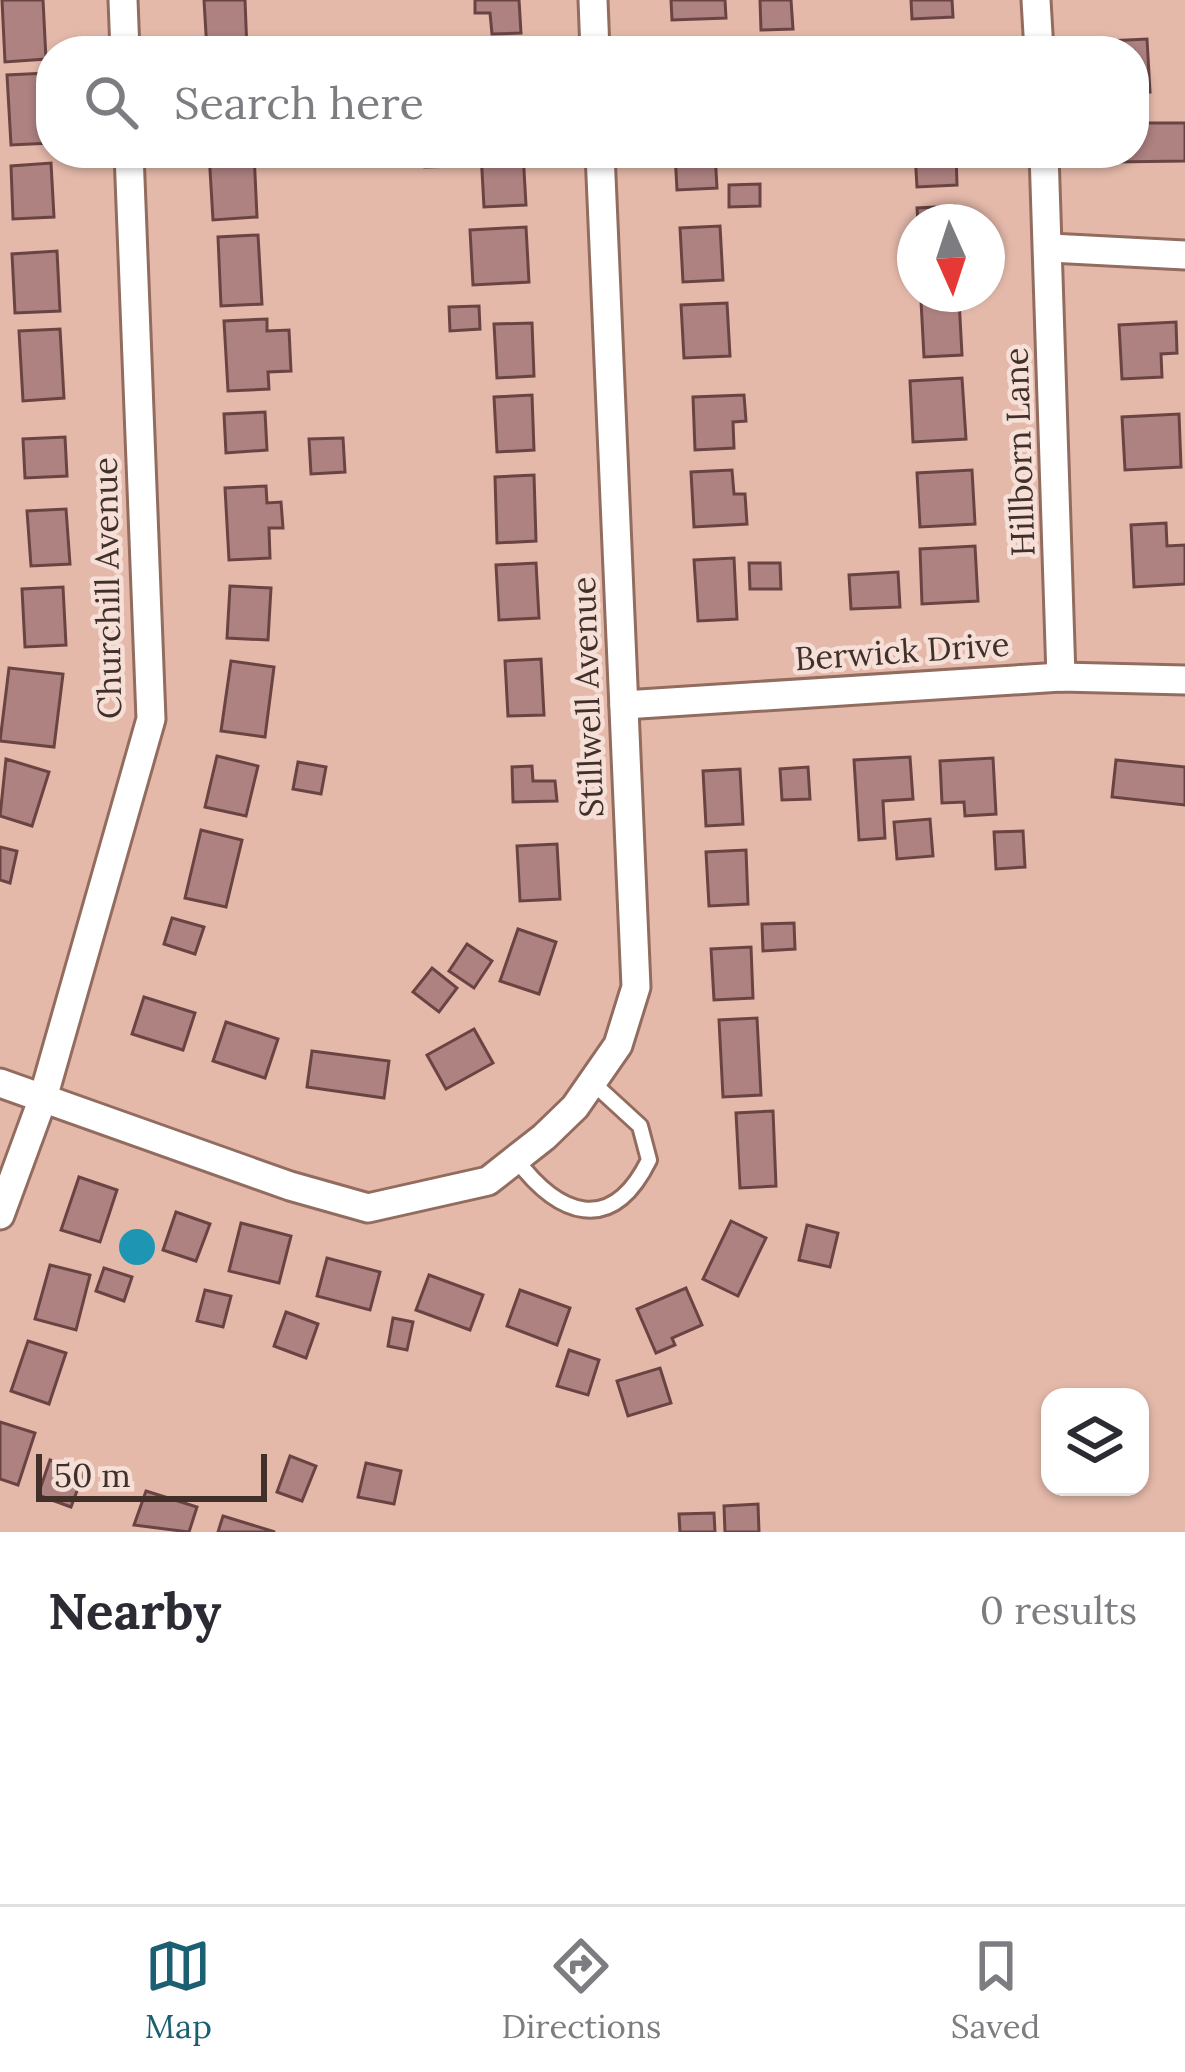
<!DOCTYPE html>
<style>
:root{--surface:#fff;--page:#f2f2f3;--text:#2b2b33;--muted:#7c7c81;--line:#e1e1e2;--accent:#1b5f72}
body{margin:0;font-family:Lora,serif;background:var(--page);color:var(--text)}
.controls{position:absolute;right:36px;bottom:36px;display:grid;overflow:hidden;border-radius:24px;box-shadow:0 3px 9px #0004}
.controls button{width:108px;height:108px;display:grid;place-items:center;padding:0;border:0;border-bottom:3px solid var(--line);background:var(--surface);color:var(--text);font:60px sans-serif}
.compass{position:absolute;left:897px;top:204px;width:108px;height:108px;border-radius:50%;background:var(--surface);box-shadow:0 3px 9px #0004;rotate:177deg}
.scale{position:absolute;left:36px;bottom:30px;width:231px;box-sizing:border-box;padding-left:12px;border:6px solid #41302a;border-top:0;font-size:33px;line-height:42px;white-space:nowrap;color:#41302a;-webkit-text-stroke:9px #f5dfd7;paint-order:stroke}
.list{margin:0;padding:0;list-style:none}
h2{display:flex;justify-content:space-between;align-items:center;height:156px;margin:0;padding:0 48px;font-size:51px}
h2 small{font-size:39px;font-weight:400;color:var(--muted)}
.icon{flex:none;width:66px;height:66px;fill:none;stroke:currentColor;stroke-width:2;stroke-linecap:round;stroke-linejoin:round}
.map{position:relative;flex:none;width:1185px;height:1532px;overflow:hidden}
.search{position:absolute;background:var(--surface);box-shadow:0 3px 9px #0004;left:36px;right:36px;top:36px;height:132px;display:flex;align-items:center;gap:30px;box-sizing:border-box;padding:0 42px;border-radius:48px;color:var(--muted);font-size:45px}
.sheet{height:372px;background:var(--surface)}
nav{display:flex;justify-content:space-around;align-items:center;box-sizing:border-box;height:168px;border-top:3px solid var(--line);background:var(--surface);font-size:33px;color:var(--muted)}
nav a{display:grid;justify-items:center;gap:6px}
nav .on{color:var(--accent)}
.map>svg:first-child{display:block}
.water{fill:#1f95b4}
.building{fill:#ad8281;stroke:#6a4443;stroke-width:3}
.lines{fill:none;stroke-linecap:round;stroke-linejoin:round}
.lane-casing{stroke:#926c5e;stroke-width:20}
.street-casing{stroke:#926c5e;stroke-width:33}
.lane{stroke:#fff;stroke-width:14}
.street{stroke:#fff;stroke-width:27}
.labels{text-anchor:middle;stroke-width:9;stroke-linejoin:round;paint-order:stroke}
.street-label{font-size:33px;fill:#41302a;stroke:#f5dfd7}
</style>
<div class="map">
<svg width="1185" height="1532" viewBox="0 0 1185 1532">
<rect width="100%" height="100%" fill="#e4b9aa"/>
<circle class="water" cx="137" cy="1247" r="18"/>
<g class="building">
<path d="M2,0H43L46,59L5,62Z"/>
<path d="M204,0H245L247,51H207Z"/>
<path d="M475,0H519L521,33L492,34L490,13H475Z"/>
<path d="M671,0H725L726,18L672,20Z"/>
<path d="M760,0H791L793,29L761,30Z"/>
<path d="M911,0H952L953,17L912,19Z"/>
<path d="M1147,39L1150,92L1134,93V51H1108L1107,41Z"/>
<path d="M785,42L786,51H743V43Z"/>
<path d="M47,73L51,143L11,145L7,75Z"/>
<path d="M1134,123H1185V161L1114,162V153H1134Z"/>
<path d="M209,153H254L257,217L213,220Z"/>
<path d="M425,153H458V166L425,167Z"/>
<path d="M481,153H523L526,205L484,207Z"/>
<path d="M675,153H715L717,188L677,190Z"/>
<path d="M915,153H956L957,185L917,187Z"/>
<path d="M51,163L54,217L13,219L11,166Z"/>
<path d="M760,184V206L729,207V185Z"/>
<path d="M955,206L956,222H918L917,208Z"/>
<path d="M720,226L723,280L683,282L680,228Z"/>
<path d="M526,227L529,282L473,285L470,230Z"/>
<path d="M258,235L262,304L221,306L218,237Z"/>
<path d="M57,251L60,311L15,313L12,254Z"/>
<path d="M959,299L962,355L924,357L921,301Z"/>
<path d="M727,303L730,356L684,358L681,305Z"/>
<path d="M479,306L480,329L450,331L449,307Z"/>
<path d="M267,319V331L289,330L291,371L268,372L269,389L228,391L224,321Z"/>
<path d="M1176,322L1177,353L1161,354L1162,377L1122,379L1119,325Z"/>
<path d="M532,323L534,376L497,378L494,324Z"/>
<path d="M60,329L64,398L23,401L19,331Z"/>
<path d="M962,378L966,439L913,442L910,381Z"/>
<path d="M532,395L534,450L497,452L494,397Z"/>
<path d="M744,395L746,421L733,422L734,448L695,450L693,397Z"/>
<path d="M265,412L267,450L226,453L224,414Z"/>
<path d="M1179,414L1181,467L1125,470L1122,417Z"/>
<path d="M65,437L67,476L25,478L23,439Z"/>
<path d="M343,438L345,472L311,474L309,439Z"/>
<path d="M732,470L734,494H745L747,524L694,527L691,472Z"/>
<path d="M972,470L975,524L920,527L917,473Z"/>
<path d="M534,475L536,541L497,543L495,477Z"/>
<path d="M266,486L267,503L281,502L283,528H269L270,558L229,560L225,488Z"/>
<path d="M66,509L70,564L31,566L27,511Z"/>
<path d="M1166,523L1167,546L1185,545V584L1134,587L1131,525Z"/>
<path d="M975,546L978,601L922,604L920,549Z"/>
<path d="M734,558L737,619L698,621L694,560Z"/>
<path d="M536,563L539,618L499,620L496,565Z"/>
<path d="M749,563H780L781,589H750Z"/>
<path d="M898,572L900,607L851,609L849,575Z"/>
<path d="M230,586L271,588L268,640L227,638Z"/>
<path d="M63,587L66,645L25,647L22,589Z"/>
<path d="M541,659L544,715L508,716L505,661Z"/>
<path d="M231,661L274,667L265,737L221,731Z"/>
<path d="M9,668L63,674L54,747L0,741Z"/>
<path d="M217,756L258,766L246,816L205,807Z"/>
<path d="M910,757L913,799L883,801L885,838L859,840L854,760Z"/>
<path d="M993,758L996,814L965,816L964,802L942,803L940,761Z"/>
<path d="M6,759L49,772L32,826L0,816Z"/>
<path d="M1116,760L1185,767V805L1112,797Z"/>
<path d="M298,762L326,767L321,794L293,789Z"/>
<path d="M532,766L533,781H555L557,801L513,802L512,767Z"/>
<path d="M808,767L810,799L782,800L780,769Z"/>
<path d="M740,769L743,824L706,826L703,771Z"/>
<path d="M930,819L933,856L897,859L894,822Z"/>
<path d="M201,830L242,840L226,907L185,898Z"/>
<path d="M1023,831L1025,867L996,869L994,832Z"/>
<path d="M557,844L560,899L520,901L517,846Z"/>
<path d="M0,847L17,851L10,883L0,880Z"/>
<path d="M746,850L748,904L709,906L706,852Z"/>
<path d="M172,918L204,927L195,954L164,944Z"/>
<path d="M794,923L795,949L763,951L762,924Z"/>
<path d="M518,929L556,942L539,994L500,981Z"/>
<path d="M467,944L492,961L474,988L449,971Z"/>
<path d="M751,947L753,998L714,1000L711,949Z"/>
<path d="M432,968L457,988L439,1012L413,992Z"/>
<path d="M144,997L195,1013L183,1050L132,1034Z"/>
<path d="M757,1018L761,1095L723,1097L719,1020Z"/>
<path d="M226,1022L278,1039L265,1078L213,1061Z"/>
<path d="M474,1029L493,1063L446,1089L427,1055Z"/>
<path d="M312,1051L389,1061L384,1098L307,1087Z"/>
<path d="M773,1111L776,1186L740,1188L736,1113Z"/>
<path d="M79,1177L117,1190L100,1242L61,1230Z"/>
<path d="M176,1212L210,1224L196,1261L163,1250Z"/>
<path d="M731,1221L766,1238L738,1296L703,1279Z"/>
<path d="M241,1223L291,1236L279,1283L229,1271Z"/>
<path d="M807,1225L838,1233L830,1267L799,1260Z"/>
<path d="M327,1258L380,1272L370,1310L317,1296Z"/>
<path d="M50,1265L90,1275L76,1330L35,1319Z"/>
<path d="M104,1268L132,1277L124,1301L96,1291Z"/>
<path d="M429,1275L483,1295L470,1330L416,1310Z"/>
<path d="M686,1288L702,1325L672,1338L675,1345L656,1353L637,1309Z"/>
<path d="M205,1290L231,1296L223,1327L197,1321Z"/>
<path d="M520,1290L570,1308L557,1345L507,1326Z"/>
<path d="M286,1312L318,1324L306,1358L274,1346Z"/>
<path d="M393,1318L413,1322L407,1350L388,1346Z"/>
<path d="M28,1341L66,1353L49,1404L11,1391Z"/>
<path d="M569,1350L599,1360L588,1395L557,1386Z"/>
<path d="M660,1368L671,1403L628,1416L617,1381Z"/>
<path d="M0,1422L35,1433L18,1485L0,1479Z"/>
<path d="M290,1456L316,1466L302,1501L277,1492Z"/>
<path d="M50,1460L84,1472L71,1507L38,1495Z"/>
<path d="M366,1463L401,1471L394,1504L358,1497Z"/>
<path d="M146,1491L197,1507L189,1532L134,1525Z"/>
<path d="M758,1504L759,1532H725L724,1506Z"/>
<path d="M714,1513L715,1532H680L679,1514Z"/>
<path d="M223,1516L275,1532H218Z"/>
</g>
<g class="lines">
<defs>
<path id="lane" d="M516,1159C558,1215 611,1237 649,1160L640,1126L592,1082"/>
<g id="street">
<path d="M123,0L125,51"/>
<path d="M593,0L595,51"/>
<path d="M1036,0L1039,51"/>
<path d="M1044,153L1061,677"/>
<path d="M1050,248L1185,255"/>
<path d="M624,705L1061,677L1185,680"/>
<path d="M0,1083L290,1186L368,1208L488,1181L544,1137L575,1107L618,1045L636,987L600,153"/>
<path d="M0,1215L43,1098L151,719L129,153"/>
</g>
</defs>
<use href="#lane" class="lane-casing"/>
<use href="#street" class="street-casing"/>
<use href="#lane" class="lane"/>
<use href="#street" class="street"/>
</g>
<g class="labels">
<g class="street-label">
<text transform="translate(1019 452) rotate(-92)" y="12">Hillborn Lane</text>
<text transform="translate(107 588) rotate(-91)" y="12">Churchill Avenue</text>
<text transform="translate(902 651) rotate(-4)" y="12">Berwick Drive</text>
<text transform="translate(587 697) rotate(-92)" y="12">Stillwell Avenue</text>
</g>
</g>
</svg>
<div class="controls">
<button><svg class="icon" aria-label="layers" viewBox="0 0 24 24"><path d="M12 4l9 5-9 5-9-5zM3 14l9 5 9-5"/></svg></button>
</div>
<svg class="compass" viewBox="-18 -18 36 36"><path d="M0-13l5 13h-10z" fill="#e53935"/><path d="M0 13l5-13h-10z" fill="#7c7c81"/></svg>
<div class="scale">50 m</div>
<div class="search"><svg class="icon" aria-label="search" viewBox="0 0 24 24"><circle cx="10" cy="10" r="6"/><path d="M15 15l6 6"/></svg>Search here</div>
</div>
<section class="sheet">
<h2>Nearby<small>0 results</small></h2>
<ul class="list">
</ul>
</section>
<nav>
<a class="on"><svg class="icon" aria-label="map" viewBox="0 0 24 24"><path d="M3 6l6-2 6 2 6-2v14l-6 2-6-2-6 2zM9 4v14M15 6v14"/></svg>Map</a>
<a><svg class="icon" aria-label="directions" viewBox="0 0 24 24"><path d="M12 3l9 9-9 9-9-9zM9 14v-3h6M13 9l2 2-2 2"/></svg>Directions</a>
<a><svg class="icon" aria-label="saved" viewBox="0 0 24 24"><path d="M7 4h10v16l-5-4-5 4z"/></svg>Saved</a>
</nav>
